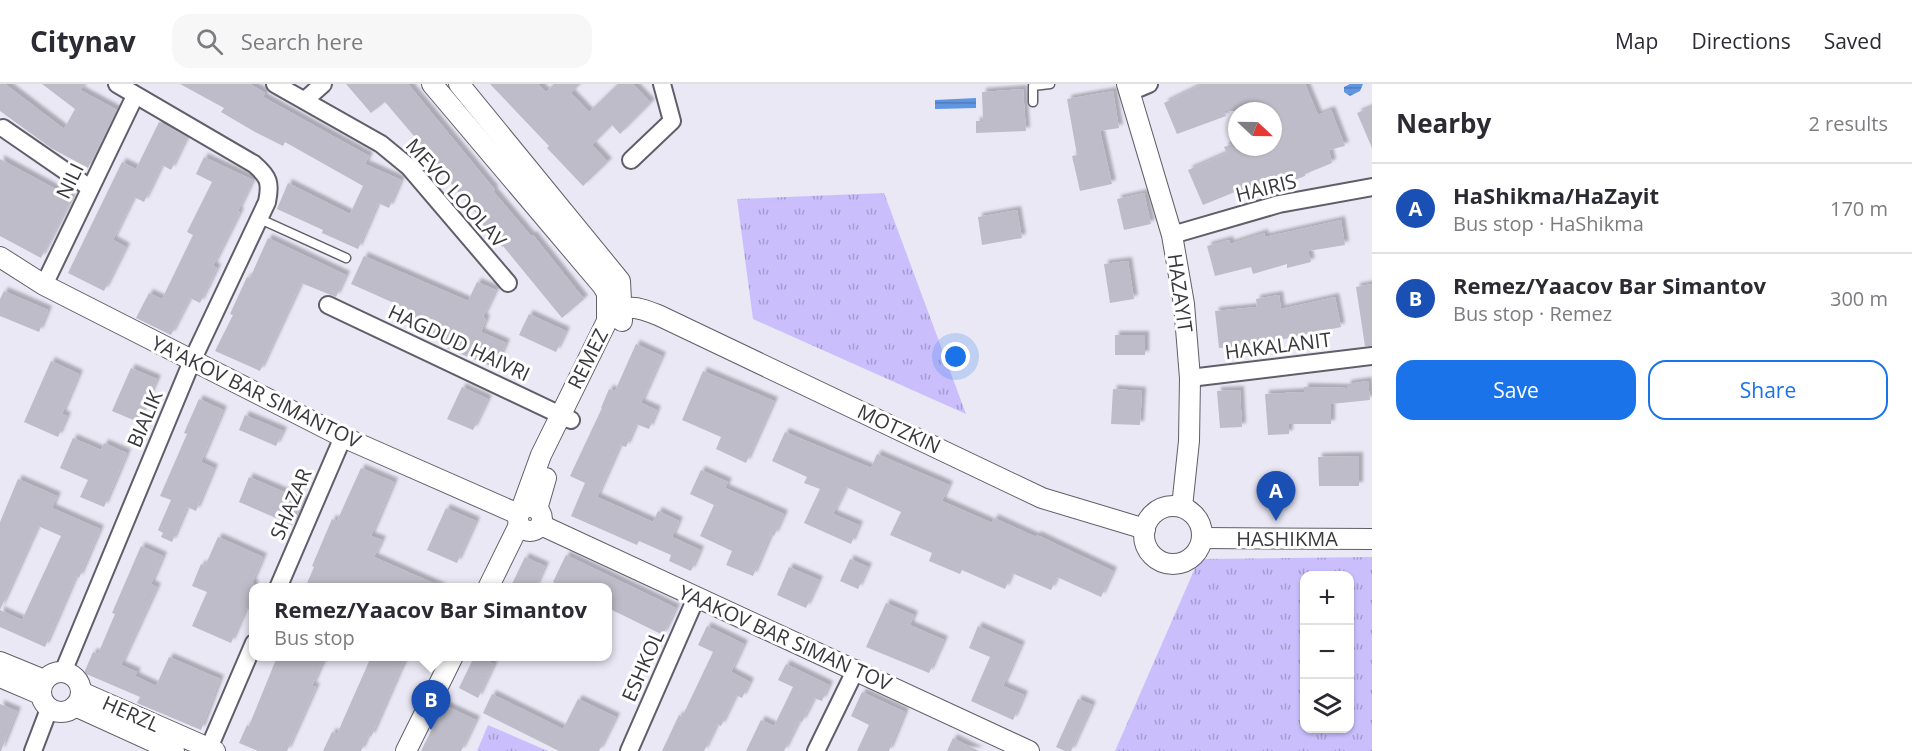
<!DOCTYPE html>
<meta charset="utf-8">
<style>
:root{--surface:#fff;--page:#f7f7f7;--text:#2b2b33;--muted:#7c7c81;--line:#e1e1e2;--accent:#1a73e8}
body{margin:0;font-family:"Open Sans",sans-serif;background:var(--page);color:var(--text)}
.controls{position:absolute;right:18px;bottom:18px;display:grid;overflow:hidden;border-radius:12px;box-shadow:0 2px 4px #0004}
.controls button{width:54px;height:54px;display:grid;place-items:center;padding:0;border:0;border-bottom:2px solid var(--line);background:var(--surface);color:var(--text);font:30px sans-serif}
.compass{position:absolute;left:1228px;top:18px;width:54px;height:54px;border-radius:50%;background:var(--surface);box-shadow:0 2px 4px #0004;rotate:112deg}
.you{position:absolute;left:956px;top:273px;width:21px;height:21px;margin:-15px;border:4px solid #fff;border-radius:50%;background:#1a73e8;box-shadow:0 0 0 9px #1a73e833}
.badge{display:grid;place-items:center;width:39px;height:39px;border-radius:50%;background:var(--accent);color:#fff;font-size:20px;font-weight:700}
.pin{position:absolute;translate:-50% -50px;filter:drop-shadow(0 2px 3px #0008)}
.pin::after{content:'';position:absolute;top:32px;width:21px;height:18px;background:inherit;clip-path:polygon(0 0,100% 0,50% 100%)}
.popup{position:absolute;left:249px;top:499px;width:363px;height:78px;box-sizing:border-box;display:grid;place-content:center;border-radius:12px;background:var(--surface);filter:drop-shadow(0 2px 4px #0005);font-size:20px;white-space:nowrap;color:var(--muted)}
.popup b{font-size:22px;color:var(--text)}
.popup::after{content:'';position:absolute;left:50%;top:100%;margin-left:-12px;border:12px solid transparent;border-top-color:var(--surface)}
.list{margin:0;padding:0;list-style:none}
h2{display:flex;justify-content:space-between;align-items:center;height:78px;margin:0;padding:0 24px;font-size:26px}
h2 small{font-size:20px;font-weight:400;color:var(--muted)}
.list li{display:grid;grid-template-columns:39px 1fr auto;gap:18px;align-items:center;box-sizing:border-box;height:90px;padding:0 24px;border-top:2px solid var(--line)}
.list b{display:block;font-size:22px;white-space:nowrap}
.list p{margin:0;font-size:20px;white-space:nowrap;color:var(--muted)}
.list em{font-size:20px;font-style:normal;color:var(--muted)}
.actions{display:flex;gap:12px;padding:18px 24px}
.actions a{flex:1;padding:14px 0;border:2px solid var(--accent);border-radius:18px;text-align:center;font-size:21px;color:var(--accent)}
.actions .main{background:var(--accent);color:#fff}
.icon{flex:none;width:33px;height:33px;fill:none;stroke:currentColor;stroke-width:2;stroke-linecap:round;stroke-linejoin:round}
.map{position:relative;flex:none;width:1372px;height:667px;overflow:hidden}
header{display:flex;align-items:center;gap:36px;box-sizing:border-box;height:84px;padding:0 30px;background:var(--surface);border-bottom:2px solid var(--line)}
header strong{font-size:28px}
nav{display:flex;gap:33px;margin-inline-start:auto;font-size:21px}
.search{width:420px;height:54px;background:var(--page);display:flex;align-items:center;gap:15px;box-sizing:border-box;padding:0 21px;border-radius:18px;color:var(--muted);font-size:22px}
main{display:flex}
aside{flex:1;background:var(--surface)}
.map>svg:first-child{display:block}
.park{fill:url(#park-tufts);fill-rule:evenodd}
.water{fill:url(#water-rules)}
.building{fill:#bebcc8;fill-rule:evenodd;filter:url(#shadow)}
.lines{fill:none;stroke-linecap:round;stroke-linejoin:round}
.service-casing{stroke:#605e69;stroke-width:11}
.minor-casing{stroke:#605e69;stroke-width:20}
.tertiary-casing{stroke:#605e69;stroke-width:22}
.service{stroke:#fff;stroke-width:8}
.minor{stroke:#fff;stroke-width:16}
.tertiary{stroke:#fff;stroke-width:20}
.labels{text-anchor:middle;stroke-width:6;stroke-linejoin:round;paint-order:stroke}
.street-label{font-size:20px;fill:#38383d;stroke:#fff}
</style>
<header>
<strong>Citynav</strong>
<div class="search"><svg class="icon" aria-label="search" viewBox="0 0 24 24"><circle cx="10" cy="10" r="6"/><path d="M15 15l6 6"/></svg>Search here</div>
<nav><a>Map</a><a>Directions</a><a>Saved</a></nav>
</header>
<main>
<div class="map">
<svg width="1372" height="667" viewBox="0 0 1372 667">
<defs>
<pattern id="park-tufts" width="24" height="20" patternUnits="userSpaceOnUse" patternTransform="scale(1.5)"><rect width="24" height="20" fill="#cabffc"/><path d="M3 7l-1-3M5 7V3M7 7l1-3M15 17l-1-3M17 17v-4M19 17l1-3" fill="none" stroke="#a59ccd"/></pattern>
<pattern id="water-rules" width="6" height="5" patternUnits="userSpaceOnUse" patternTransform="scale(1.5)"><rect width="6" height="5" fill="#5f95e1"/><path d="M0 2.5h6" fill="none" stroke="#4f7bb8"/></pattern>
<filter id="shadow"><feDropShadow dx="4" dy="-4" stdDeviation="1.5" flood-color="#0004"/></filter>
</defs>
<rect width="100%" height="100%" fill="#eae8f5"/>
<g class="park">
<path d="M884,109L966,330L753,235L737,115Z"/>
<path d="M1372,473V667H1115L1199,475ZM1304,492H1350V644H1304Z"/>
<path d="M488,641L548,667H477Z"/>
</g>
<g class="water">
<path d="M1350,0H1363L1360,7L1350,12L1344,8V3Z"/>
<path d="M976,14V24L935,25V16Z"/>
</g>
<g class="building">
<path d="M0,0H5L64,45L75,25L42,0H85L80,6L117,26L88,84L51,64L0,27Z"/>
<path d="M180,0H250L265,9L263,13L369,72L365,80L401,96L389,124L378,119L358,165L322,149L323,146L277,125L288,99L350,130L363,102L285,58L283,62L255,48L221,28L224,24Z"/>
<path d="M346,0H408L495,106L493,107L531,152L533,151L584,215L562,234L503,162L502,163L479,136L481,135L423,66L425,65L385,18L371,29Z"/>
<path d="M490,0H538L546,8L554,0H580L571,9L589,28L618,0H633L651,19L620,50L612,41L592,61L608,78L583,102L547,64L549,62Z"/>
<path d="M1203,0H1305L1318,31L1331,26L1345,62L1329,66L1332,79L1305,90V92L1284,100L1282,95L1244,110L1242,105L1203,121L1188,86L1227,69L1224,63L1237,58V63H1273V27H1224L1226,32L1177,50L1164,19Z"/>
<path d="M1023,5L1026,47L976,49V37H983L982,8Z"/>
<path d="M1113,7L1119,44L1100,47L1112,100L1080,107L1072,72L1077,71L1067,15Z"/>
<path d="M1372,23V64L1357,29Z"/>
<path d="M159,38L187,53L171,86L162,81L144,118L134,113L113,156L126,163L104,207L68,189L122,78L136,85Z"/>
<path d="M204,73L253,96L238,127L240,128L213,182L217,184L200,219L190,214L171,251L136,234L149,209L162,215L193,151L187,148L212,98L196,90Z"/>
<path d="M0,75L72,114L41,174L0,152Z"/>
<path d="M1144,109L1151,140L1124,146L1117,115Z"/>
<path d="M1017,126L1022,154L982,161L978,133Z"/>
<path d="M1341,136L1345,161L1308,167L1311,178L1287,184V180L1253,190L1251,183L1215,192L1207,162L1229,156L1230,160L1264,149L1265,153Z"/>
<path d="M268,154L346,191L336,213L301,199L260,287L215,267L233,231L230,230L247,193L250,194Z"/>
<path d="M364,172L468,217L477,198L496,206L483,233L486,235L481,248L506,259L495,284L444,263L446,259L406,241L412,227L351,200Z"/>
<path d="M1128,177L1134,215L1110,219L1104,180Z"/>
<path d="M1372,200V262H1365L1356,203Z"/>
<path d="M4,207L48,226L39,248L0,232V215Z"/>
<path d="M1279,211L1281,225L1335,213L1341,243L1257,261L1219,264L1215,227L1257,223L1256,215Z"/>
<path d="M529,230L566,247L556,268L519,251Z"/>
<rect x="1115" y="251" width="30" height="20"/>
<path d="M636,260L662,272L641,319L657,326L649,345L636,340L626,363L620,361L597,413L653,438L658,427L679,437L672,453L700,466L691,487L669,477L671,471L639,457L637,461L571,432L585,399L570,392L602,324H601L609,305L615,307Z"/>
<path d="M51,277L79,290L62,330L67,332L58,353L24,338Z"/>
<path d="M131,284L157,295L138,338L112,327Z"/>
<path d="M703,287L774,317L746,379L716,365L721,353L682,336Z"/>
<path d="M1368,297L1370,316L1331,320V340H1289V350L1268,351L1265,310L1304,308V303L1347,304V300Z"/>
<path d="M462,303L488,315L473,346L447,335Z"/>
<path d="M1113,305L1142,307L1140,341L1111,340Z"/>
<path d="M1240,306L1242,343L1220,344L1217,307Z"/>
<path d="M199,315L223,326L201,378L214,384L196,427L187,423L172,458L161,453L163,449L158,446L171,416L160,412L187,350L184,349Z"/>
<path d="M245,331L283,347L276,362L239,346Z"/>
<path d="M785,348L871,384L877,370L949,401L942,417L992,439L994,434L1036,453L1037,451L1113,487L1101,513L1057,493L1051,506L1012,489L1005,505L962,486L960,490L929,477L932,469L890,451L901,428L846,403L833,430L859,441L851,460L804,439L820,405L804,399L807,393L772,377Z"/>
<path d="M73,354L101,366L104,359L127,369L104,423L80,413L88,396L60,384Z"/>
<path d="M1359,372V402H1319L1318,373Z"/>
<path d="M361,384L394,398L371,452L382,456L374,473L444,504H305L314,483L312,482L332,435L337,437Z"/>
<path d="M701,386L728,398L725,404L784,430L774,452L771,450L753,492L726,481L732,467L700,452L714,421L690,410Z"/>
<path d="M249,393L303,416L292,441L239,418Z"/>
<path d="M18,395L57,412L52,424L100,445L79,494L76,492L45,563L0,543V438ZM38,442L61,452L22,536L0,526Z"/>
<path d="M446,424L476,437L457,479L427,466Z"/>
<path d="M218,453L263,473L252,499H254V517L250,526L246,524L231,559L192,542L207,508L192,502L201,480L205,482Z"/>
<path d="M141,462L163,472L151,500L157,503L121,581L137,588L135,592L156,602L169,573L220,595L201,646L137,619L140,613L84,589L93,568L98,570L115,530L112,529Z"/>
<path d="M566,471L676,524L663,551L608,524V504H565L553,498Z"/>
<path d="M525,473L545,482L535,504H520L512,500Z"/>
<path d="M850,475L868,483L858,505L840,497Z"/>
<path d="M789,483L819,496L806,524L777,511Z"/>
<path d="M886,519L914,531L910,541L944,556L929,589L866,563Z"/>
<path d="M707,542L744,560L731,588L750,598L742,614L736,611L721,642L717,640L704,667H662L679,631L682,633L713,568L698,561Z"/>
<path d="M978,542L1021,561L1003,602L1024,611L1013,636L971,617L990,573L969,564Z"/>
<path d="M277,573H325L312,602L316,603L287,667H258L239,659L247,641L249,642Z"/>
<path d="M371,573H406L371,653L368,651L361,667H323L332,648L337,650Z"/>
<path d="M474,573H479L494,580L478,614L459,604Z"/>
<path d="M786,580L829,601L822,617L814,614L802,638L799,637L784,667H746L761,636L774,642L793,603L778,596Z"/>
<path d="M862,608L905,628L889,667H857L869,641L851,632Z"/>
<path d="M492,610L563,645L578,615L616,633L599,667H559L483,629Z"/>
<path d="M1078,615L1092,621L1071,667H1065L1056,663Z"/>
<path d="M0,620L17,627L1,667H0Z"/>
<path d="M444,621L476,636L461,667H421Z"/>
<path d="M953,654L979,667H947Z"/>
</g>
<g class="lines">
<defs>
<g id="service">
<path d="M1033,18V2L1050,0"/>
<path d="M260,135L346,174"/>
</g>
<g id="minor">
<path d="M275,0L381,60L409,83L508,199"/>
<path d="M1130,8L1149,0"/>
<path d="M305,16L323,0"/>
<path d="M3,44L90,104"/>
<path d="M631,76L672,37L662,0"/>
<path d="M1172,151L1279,120L1372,103"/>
<path d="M44,201L135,12"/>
<path d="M328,221L571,336"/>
<path d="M1190,294L1372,272"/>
<path d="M278,504L343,353"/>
<path d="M63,588L192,277L267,118C271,99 269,93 254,80L117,0"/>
<path d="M209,664L254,559"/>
<path d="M33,667L49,625"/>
<path d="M629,667L696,514"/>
<path d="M816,667L856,585"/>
</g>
<g id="tertiary">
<path d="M432,0L602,201L607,209V237"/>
<path d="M459,0L620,197L622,237"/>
<path d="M1127,0L1172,151L1184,220L1190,294L1189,357L1182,423"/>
<path d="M0,173L44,201L343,353L518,430"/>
<circle cx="1173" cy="451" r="29"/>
<circle cx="530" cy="435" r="12"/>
<path d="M537,425L546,394"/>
<path d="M521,426L541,371L607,237C625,218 637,223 658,231L1042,414L1145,445"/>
<path d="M541,441L1029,667"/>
<path d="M1202,454L1372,455"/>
<path d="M488,504L519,441"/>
<path d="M0,578L44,596"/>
<circle cx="61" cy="608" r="20"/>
<path d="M0,593L40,610"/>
<path d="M81,608L215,667"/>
<path d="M75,622L174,667"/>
<path d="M406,667L453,572"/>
</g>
</defs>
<use href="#service" class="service-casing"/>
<use href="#minor" class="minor-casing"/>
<use href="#tertiary" class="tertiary-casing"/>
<use href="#service" class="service"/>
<use href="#minor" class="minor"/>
<use href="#tertiary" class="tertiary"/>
</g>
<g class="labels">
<g class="street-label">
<text transform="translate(70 97) rotate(-64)" y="7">NILI</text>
<text transform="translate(1266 104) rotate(-14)" y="7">HAIRIS</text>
<text transform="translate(456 109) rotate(48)" y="7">MEVO LOOLAV</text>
<text transform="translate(1180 209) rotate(82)" y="7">HAZAYIT</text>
<text transform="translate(459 259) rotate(25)" y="7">HAGDUD HAIVRI</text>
<text transform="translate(1278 262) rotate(-7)" y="7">HAKALANIT</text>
<text transform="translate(588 275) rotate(-63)" y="7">REMEZ</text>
<text transform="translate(256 308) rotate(26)" y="7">YA'AKOV BAR SIMANTOV</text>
<text transform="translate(145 335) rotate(-67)" y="7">BIALIK</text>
<text transform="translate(899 345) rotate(25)" y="7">MOTZKIN</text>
<text transform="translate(291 420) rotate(-67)" y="7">SHAZAR</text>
<text x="1287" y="462">HASHIKMA</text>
<text transform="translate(785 554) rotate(24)" y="7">YAAKOV BAR SIMAN TOV</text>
<text transform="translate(643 582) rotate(-66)" y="7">ESHKOL</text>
<text transform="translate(131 630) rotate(24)" y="7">HERZL</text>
</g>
</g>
</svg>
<div class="controls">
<button>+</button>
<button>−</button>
<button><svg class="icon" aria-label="layers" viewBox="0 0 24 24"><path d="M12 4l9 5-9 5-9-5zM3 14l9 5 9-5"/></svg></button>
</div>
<svg class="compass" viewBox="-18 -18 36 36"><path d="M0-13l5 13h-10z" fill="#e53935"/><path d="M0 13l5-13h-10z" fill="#7c7c81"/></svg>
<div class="you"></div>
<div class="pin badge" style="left:1276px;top:437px;background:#1a4fb4">A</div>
<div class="pin badge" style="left:431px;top:646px;background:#1a4fb4">B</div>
<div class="popup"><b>Remez/Yaacov Bar Simantov</b>Bus stop</div>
</div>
<aside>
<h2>Nearby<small>2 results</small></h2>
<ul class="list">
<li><span class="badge" style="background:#1a4fb4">A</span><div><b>HaShikma/HaZayit</b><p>Bus stop · HaShikma</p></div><em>170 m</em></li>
<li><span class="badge" style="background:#1a4fb4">B</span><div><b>Remez/Yaacov Bar Simantov</b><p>Bus stop · Remez</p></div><em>300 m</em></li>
</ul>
<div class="actions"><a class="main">Save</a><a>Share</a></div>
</aside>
</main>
